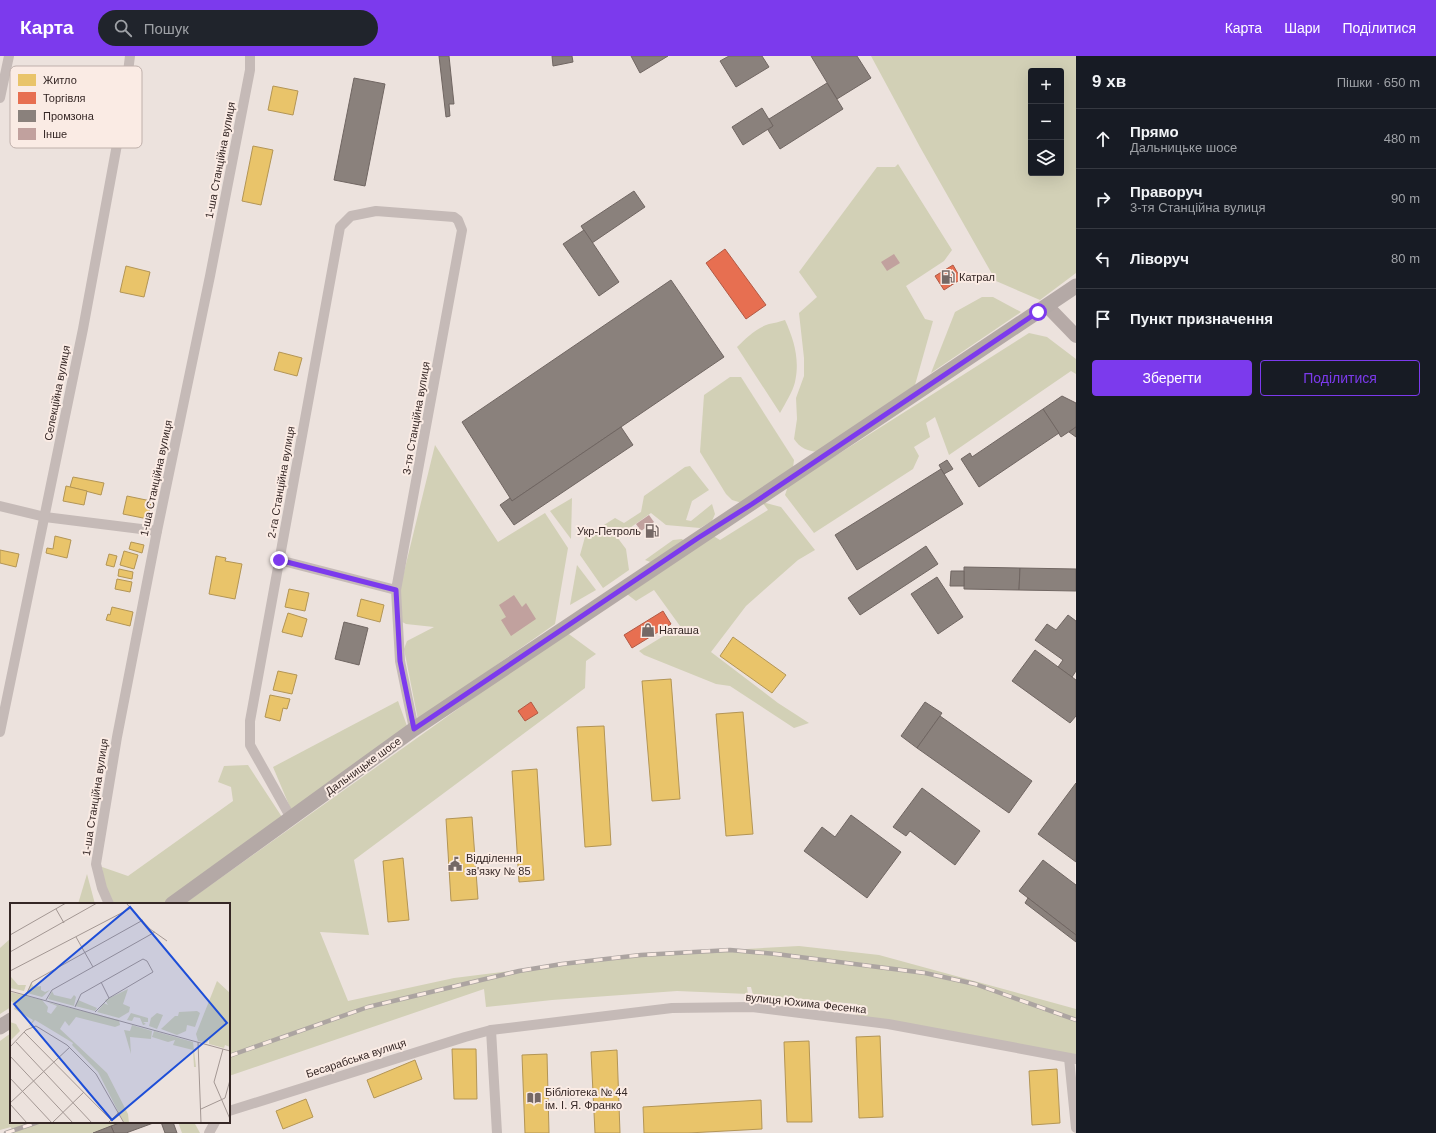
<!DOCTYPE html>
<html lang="uk">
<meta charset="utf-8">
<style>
:root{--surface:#171b24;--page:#20242c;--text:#f1f3f6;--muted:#9ea1a6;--line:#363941;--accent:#7c3aed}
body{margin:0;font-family:Helvetica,sans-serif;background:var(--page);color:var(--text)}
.controls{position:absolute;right:12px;top:12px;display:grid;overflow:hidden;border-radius:4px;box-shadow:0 4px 16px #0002}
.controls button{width:36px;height:36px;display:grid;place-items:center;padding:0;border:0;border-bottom:1px solid var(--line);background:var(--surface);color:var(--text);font:20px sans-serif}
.stop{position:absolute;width:12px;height:12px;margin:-9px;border:3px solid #7c3aed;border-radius:50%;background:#fff}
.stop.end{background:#7c3aed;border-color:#fff;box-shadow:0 1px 4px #0008}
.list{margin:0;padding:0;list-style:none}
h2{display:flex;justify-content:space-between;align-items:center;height:52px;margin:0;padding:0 16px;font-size:17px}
h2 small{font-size:13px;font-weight:400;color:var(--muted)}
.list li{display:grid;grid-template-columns:26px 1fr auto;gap:12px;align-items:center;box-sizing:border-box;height:60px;padding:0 16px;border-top:1px solid var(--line)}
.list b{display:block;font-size:15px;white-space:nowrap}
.list p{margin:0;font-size:13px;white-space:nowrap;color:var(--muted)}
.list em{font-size:13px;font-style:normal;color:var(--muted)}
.actions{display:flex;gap:8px;padding:12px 16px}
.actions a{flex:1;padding:9px 0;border:1px solid var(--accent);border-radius:4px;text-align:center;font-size:14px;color:var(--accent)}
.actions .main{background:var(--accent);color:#fff}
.icon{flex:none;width:22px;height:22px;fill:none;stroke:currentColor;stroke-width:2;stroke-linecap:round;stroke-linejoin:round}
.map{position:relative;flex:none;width:1076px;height:1077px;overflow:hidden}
header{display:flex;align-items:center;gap:24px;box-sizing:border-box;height:56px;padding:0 20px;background:var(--accent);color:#fff}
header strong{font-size:19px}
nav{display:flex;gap:22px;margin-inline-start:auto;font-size:14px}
.search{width:280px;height:36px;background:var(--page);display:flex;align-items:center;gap:10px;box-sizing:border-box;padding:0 14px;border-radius:22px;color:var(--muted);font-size:15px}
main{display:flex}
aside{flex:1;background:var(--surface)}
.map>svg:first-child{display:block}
.green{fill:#d2d0b6;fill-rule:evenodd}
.homes{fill:#e9c46a;stroke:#b39555}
.shops{fill:#e76f51;stroke:#b25944}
.industry{fill:#8a817c;stroke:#706662}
.building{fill:#c1a19e}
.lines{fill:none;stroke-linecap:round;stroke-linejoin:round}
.street{stroke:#c5bab7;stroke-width:10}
.secondary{stroke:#b6aaa7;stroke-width:14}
.primary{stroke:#b4a9a6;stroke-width:15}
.rail-casing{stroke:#aca4a1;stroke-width:4.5}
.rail{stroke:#faebe4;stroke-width:3;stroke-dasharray:9;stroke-linecap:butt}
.route{stroke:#7c3aed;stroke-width:5}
.labels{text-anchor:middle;stroke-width:4;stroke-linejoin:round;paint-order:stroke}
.street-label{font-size:11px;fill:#352725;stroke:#faebe4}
.poi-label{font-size:11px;fill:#352725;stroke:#faebe4;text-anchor:start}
.inset-road{fill:none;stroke:#a39793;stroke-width:1}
.view{fill:#1d4ed8;fill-opacity:0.15;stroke:#1d4ed8;stroke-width:2}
.inset-edge{fill:none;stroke:#352725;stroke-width:2}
.key{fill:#faebe4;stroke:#bfb0ab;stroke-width:1}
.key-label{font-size:11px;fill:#352725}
</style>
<header>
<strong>Карта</strong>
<div class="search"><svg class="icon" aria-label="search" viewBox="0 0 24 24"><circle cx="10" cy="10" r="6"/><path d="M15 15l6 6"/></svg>Пошук</div>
<nav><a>Карта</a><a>Шари</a><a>Поділитися</a></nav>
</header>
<main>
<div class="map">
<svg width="1076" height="1077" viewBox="0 0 1076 1077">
<rect width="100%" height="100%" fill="#ece2dd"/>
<g class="green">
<path d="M871,0H1076V217L1040,244L996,225L920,91ZM1031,15H1061V117H1031Z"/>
<path d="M898,108L952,194L944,205L906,230L925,263L933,265L915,329L818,396C807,395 800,392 794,383L797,363L796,342L804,320V302L799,257L817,241L799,216L877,111H895Z"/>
<path d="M982,241H993L1021,256L931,317L955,256Z"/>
<path d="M785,264C794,284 800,303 795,326C793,335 785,348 780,357L737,291C746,282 756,272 769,268C774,267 779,266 785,264Z"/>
<path d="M1029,277L1047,281L1076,303V318L1071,315L949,399L935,361L926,367L930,381L914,391L919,400L913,413L814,477L785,439L788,430Z"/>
<path d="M730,321H741L794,404L793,412L742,447L732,444L726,438L700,396L704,339Z"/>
<path d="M435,389L498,486L545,457L568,492L555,568L418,664L404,593L407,585L434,571L406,568L393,561Z"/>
<path d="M690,410L709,434L692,445L686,464L691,465L712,448L715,458L712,465L700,472L666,469L651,457L617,481L626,493L629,514L603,532L580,499L585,481L615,462L624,467L641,456L644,440L685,411Z"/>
<path d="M572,442L571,483L550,455Z"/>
<path d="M762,446L781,451L815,494L798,504L746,550L711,596L778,647L809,667L794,672L730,630L716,628L644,599L639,595L680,570L654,534L636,545L623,535L710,478L720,484L768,454Z"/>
<path d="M682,483L685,486L653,507L645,504L673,484Z"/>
<path d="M577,509L596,534L570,549Z"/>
<path d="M566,576L596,598L586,605L585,632L354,804L369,879L320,876L348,945L454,922L641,899L799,890L879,899L1076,953V1002L855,961L857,948L753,939L751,931H747L748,938L677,935L552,944L486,951L484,933L229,1020V918L231,916L229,912V848H184Z"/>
<path d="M398,645L407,670L292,756L273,711Z"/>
<path d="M248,709L282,761L163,848H113L104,831L102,811L128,820L233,745L231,731L218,726L224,710Z"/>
<path d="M87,818L95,848H78Z"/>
<path d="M11,882V951L0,958V892Z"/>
<path d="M11,977V1066H122L93,1077H13L11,1071L0,1074V985Z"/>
<path d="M178,1066H194L200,1077H182Z"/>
</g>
<g class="homes">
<path d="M273,30L298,35L293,59L268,54Z"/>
<path d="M253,90L273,94L261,149L242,145Z"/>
<path d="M126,210L150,216L144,241L120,236Z"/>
<path d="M279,296L302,302L297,320L274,314Z"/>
<path d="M73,421L104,427L101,439L70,431Z"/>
<path d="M66,430L87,435L84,449L63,445Z"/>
<path d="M127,440L151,445L148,463L123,458Z"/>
<path d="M55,480L71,484L67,502L46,497L47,492L53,493Z"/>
<path d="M131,486L144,489L142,497L129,493Z"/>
<path d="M0,494L19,498L16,511L0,507Z"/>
<path d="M124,495L138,499L134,513L120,509Z"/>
<path d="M109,498L117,500L114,511L106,509Z"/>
<path d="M216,500L226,502L225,505L242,508L235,543L209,538Z"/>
<path d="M119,513L133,516L132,523L118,520Z"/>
<path d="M117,523L132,526L130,536L115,533Z"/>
<path d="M289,533L309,537L305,555L285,551Z"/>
<path d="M361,543L384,549L380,566L357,560Z"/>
<path d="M112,551L133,556L130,570L106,564L108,558L110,559Z"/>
<path d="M288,557L307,563L302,581L282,576Z"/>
<path d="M733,581L786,619L772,637L720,600Z"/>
<path d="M278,615L297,619L292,638L273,634Z"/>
<path d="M671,623L680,743L652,745L642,625Z"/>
<path d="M270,639L290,643L287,653L283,652L280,665L265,661Z"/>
<path d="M743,656L753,778L726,780L716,658Z"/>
<path d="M604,670L611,789L585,791L577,671Z"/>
<path d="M537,713L544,824L519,826L512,715Z"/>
<path d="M472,761L478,843L451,845L446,763Z"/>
<path d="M403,802L409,864L388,866L383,805Z"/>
<path d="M880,980L883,1061L859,1062L856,981Z"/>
<path d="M809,985L812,1066H787L784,986Z"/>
<path d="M452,993H476L477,1043H454Z"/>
<path d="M617,994L620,1077H595L591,996Z"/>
<path d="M547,998L549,1077H525L522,999Z"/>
<path d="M415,1004L422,1023L374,1042L367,1024Z"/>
<path d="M1057,1013L1060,1067L1032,1069L1029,1015Z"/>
<path d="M306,1043L313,1061L283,1073L276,1055Z"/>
<path d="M761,1044L762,1073L688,1077H644L643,1051Z"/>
</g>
<g class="shops">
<path d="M725,193L766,249L746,263L706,207Z"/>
<path d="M953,209L961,223L944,234L935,220Z"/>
<path d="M663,555L671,568L632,592L624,579Z"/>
<path d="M531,646L538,657L525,665L518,655Z"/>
</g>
<g class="industry">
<path d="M439,0H449L454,48H449L450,60L446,61Z"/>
<path d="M552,0H572L573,6L553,10Z"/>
<path d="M631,0H668L640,17Z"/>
<path d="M729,0H762L769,11L736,31L720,5Z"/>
<path d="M811,0H857L871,22L837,43Z"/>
<path d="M354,22L385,28L365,130L334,124Z"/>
<path d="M827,27L843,53L780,93L768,74L773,70L769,63Z"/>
<path d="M762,52L773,70L743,89L732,71Z"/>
<path d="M634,135L645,151L592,187L581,170Z"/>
<path d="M584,174L619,226L599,240L563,188Z"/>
<path d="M671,224L724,301L512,445L462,366Z"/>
<path d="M1062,340L1076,347V371L1061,381L1043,353Z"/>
<path d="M1043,353L1059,377L979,431L961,403L970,397L972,401Z"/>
<path d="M621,371L633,389L514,469L500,449L510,442L512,445Z"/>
<path d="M1076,371V381L1069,376Z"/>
<path d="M947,404L953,413L944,418L939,409Z"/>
<path d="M941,413L963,448L857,514L835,479Z"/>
<path d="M926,490L938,508L860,559L848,542Z"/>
<path d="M964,511L1020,512L1019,534L964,533Z"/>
<path d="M1020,512L1076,513V535L1019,534Z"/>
<path d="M951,515H964V530H950Z"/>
<path d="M937,521L963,561L938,578L911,538Z"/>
<path d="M1068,559L1076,565V615L1072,621L1058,611L1063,604L1035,584L1047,568L1056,574Z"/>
<path d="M344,566L368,572L359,609L335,603Z"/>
<path d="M1035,594L1076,624V660L1070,667L1012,625Z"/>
<path d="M925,646L942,657L917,692L901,680Z"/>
<path d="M940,660L1032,725L1009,757L917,692Z"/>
<path d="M1076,727V806L1038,778Z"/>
<path d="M922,732L980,775L955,809L910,775L906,780L893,771Z"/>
<path d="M851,759L901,796L867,842L804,795L822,771L835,781Z"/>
<path d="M1043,804L1076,829V879L1019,835Z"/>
<path d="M1028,842L1076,879V886L1025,847Z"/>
<path d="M122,1066H156L126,1077H114L111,1070Z"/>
<path d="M161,1066H173L177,1077H165Z"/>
<path d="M111,1070L114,1077H93Z"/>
</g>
<g class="building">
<path d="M894,198L900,207L887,215L881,206Z"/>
<path d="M649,459L654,466L641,475L636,468Z"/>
<path d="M514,539L522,551L526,547L536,563L511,580L501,564L506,561L499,549Z"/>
</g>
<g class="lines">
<g class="street">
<path d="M0,42L9,0"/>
<path d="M0,450L45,461L157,475"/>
<path d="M279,504L396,534"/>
<path d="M0,676L83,273L123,56L130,0"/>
<path d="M291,762L250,689V665L340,171L351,160L376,155L454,161L458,164L462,174L396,534L400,605L414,673"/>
<path d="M109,848L102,832L96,808L117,681L157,475L210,220L250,14V0"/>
<path d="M491,974L497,1077"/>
<path d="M1069,1002L1076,1072"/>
<path d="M229,1055L465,981L491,974L672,952L752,951L888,968L1076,1003"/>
<path d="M209,1077L215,1066"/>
</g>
<path class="secondary" d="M1047,250L1076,280"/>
<g class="primary">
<path d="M172,848L414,673L1076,230"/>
<path d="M0,971L11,964"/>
</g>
<defs>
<g id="rail">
<path d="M229,1000L368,951L519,915L562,908L641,899L730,894L776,898L925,917L975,928L1076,964"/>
<path d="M6,1077L38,1066"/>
</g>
</defs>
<use href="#rail" class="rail-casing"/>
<use href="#rail" class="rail"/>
</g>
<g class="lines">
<path class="route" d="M279,504L396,534L400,605L414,673L698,482L752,448L1038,256"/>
</g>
<defs>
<symbol id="fuel-bare" viewBox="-9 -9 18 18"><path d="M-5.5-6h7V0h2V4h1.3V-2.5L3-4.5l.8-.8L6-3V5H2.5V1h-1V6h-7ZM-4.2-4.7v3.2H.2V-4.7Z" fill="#756865" stroke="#faebe4" stroke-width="2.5" paint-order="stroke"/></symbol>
<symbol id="shop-bare" viewBox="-9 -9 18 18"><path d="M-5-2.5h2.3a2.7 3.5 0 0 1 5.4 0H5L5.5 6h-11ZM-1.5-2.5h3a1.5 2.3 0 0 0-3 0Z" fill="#756865" stroke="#faebe4" stroke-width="2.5" paint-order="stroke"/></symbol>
<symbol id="civic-bare" viewBox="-9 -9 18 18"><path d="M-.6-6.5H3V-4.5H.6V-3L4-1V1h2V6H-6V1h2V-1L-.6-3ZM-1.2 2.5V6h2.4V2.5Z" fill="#756865" stroke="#faebe4" stroke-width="2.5" paint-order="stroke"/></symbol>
<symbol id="library-bare" viewBox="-9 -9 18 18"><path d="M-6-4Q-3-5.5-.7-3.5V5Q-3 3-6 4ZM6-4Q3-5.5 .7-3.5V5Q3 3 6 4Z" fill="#756865" stroke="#faebe4" stroke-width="2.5" paint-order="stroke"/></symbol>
</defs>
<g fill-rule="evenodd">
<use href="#fuel-bare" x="938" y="211" width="20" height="20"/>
<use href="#fuel-bare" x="642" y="465" width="20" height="20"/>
<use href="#shop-bare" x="638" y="564" width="20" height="20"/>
<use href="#civic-bare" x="445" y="798" width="20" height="20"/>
<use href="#library-bare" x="524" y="1032" width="20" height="20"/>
</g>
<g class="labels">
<g class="street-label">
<text transform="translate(220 104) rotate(-79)" y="4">1-ша Станційна вулиця</text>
<text transform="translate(57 337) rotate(-79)" y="4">Селекційна вулиця</text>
<text transform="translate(416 362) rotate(-80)" y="4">3-тя Станційна вулиця</text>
<text transform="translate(156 422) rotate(-78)" y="4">1-ша Станційна вулиця</text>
<text transform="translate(281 426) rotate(-80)" y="4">2-га Станційна вулиця</text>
<text transform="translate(363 710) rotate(-36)" y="4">Дальницьке шосе</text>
<text transform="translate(95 741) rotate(-81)" y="4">1-ша Станційна вулиця</text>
<text transform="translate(806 947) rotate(6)" y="4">вулиця Юхима Фесенка</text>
<text transform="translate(356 1002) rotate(-18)" y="4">Бесарабська вулиця</text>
</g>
<g class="poi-label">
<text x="959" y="225">Катрал</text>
<text x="641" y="479" text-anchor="end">Укр-Петроль</text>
<text x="659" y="578">Наташа</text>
<text x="466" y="806">Відділення<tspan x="466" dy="13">зв'язку № 85</tspan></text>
<text x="545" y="1040">Бібліотека № 44<tspan x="545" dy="13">ім. І. Я. Франко</tspan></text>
</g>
</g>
<g transform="translate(10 847)">
<rect width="220" height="220" fill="#ece2dd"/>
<path d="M1,74L8,82H16L14,88L0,85ZM207,78L220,90V144L215,142L214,145L199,141V136L197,140L188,138L186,131ZM21,80L24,84L31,83V87L35,89L40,87L32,94L17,90ZM118,86L113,101L120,104L119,109L109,115L87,109L94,100L98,102L95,97ZM42,88L44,92L61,96L64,92L66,94L64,103L38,96ZM0,89L32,97L38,104L37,109L41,111L47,103L37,99L109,117L110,122L105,124L66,114L59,123L55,118L50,126L97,170L118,211L119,220H114L88,169L62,142L63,140L25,117L18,125L23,117L4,106L6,102L1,98ZM68,97L87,105L85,108L65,103ZM187,108L190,110L185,124L177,122L176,128L167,132L151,126L165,113H168L169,109ZM121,110L138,115V119H133L136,121L133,122L130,115L124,114L122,118L117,117ZM147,110L153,112L147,126L139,123L141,115ZM0,119L6,121L10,128L0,138ZM122,122L142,128L141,136L120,134L121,151L114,127L120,128ZM144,128L183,139L186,164H184L183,147L163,142L165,137L158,139L142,134Z" fill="#d2d0b6"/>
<path class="inset-road" d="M116,0L140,26L157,38M46,6L54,20M0,32L56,0M66,34L83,64M0,49L87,0M0,68L121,5M91,79L99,95M0,88L220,148M16,92L22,79L133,17M36,97L42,87L145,29M65,104L71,91L133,56L137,58L143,69L99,95L85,109M14,129L101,217M6,139L82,220M188,139L191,220M0,144L16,127L26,123L57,142L86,171L114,220M213,146L204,179L220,216M0,153L63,220M0,175L42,220M0,200L60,144M0,201L17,220M191,206L215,195L220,177M42,220L74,189M98,220L109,209"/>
<path class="view" d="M120,4L217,120L102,217L4,101Z"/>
<rect width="220" height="220" class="inset-edge"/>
</g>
<rect x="10" y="10" width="132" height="82" rx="6" class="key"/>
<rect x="18" y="18" width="18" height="12" fill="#e9c46a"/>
<rect x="18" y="36" width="18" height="12" fill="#e76f51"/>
<rect x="18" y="54" width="18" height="12" fill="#8a817c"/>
<rect x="18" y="72" width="18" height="12" fill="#c1a19e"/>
<g class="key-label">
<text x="43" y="28">Житло</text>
<text x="43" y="46">Торгівля</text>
<text x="43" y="64">Промзона</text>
<text x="43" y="82">Інше</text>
</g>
</svg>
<div class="controls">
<button>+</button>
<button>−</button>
<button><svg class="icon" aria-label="layers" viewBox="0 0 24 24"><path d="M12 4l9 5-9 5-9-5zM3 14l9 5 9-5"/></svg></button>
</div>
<div class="stop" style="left:1038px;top:256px"></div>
<div class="stop end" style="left:279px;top:504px"></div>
</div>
<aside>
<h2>9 хв<small>Пішки · 650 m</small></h2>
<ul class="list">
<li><svg class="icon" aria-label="ahead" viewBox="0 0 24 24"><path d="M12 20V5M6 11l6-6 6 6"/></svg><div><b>Прямо</b><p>Дальницьке шосе</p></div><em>480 m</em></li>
<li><svg class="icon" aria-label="right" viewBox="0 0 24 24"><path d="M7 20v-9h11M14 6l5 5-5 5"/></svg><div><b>Праворуч</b><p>3-тя Станційна вулиця</p></div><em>90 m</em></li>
<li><svg class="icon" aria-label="left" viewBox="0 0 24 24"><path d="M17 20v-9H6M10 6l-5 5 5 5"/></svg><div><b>Ліворуч</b></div><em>80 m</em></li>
<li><svg class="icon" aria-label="arrive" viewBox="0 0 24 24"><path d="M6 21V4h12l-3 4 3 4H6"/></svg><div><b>Пункт призначення</b></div></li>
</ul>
<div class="actions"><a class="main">Зберегти</a><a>Поділитися</a></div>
</aside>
</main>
